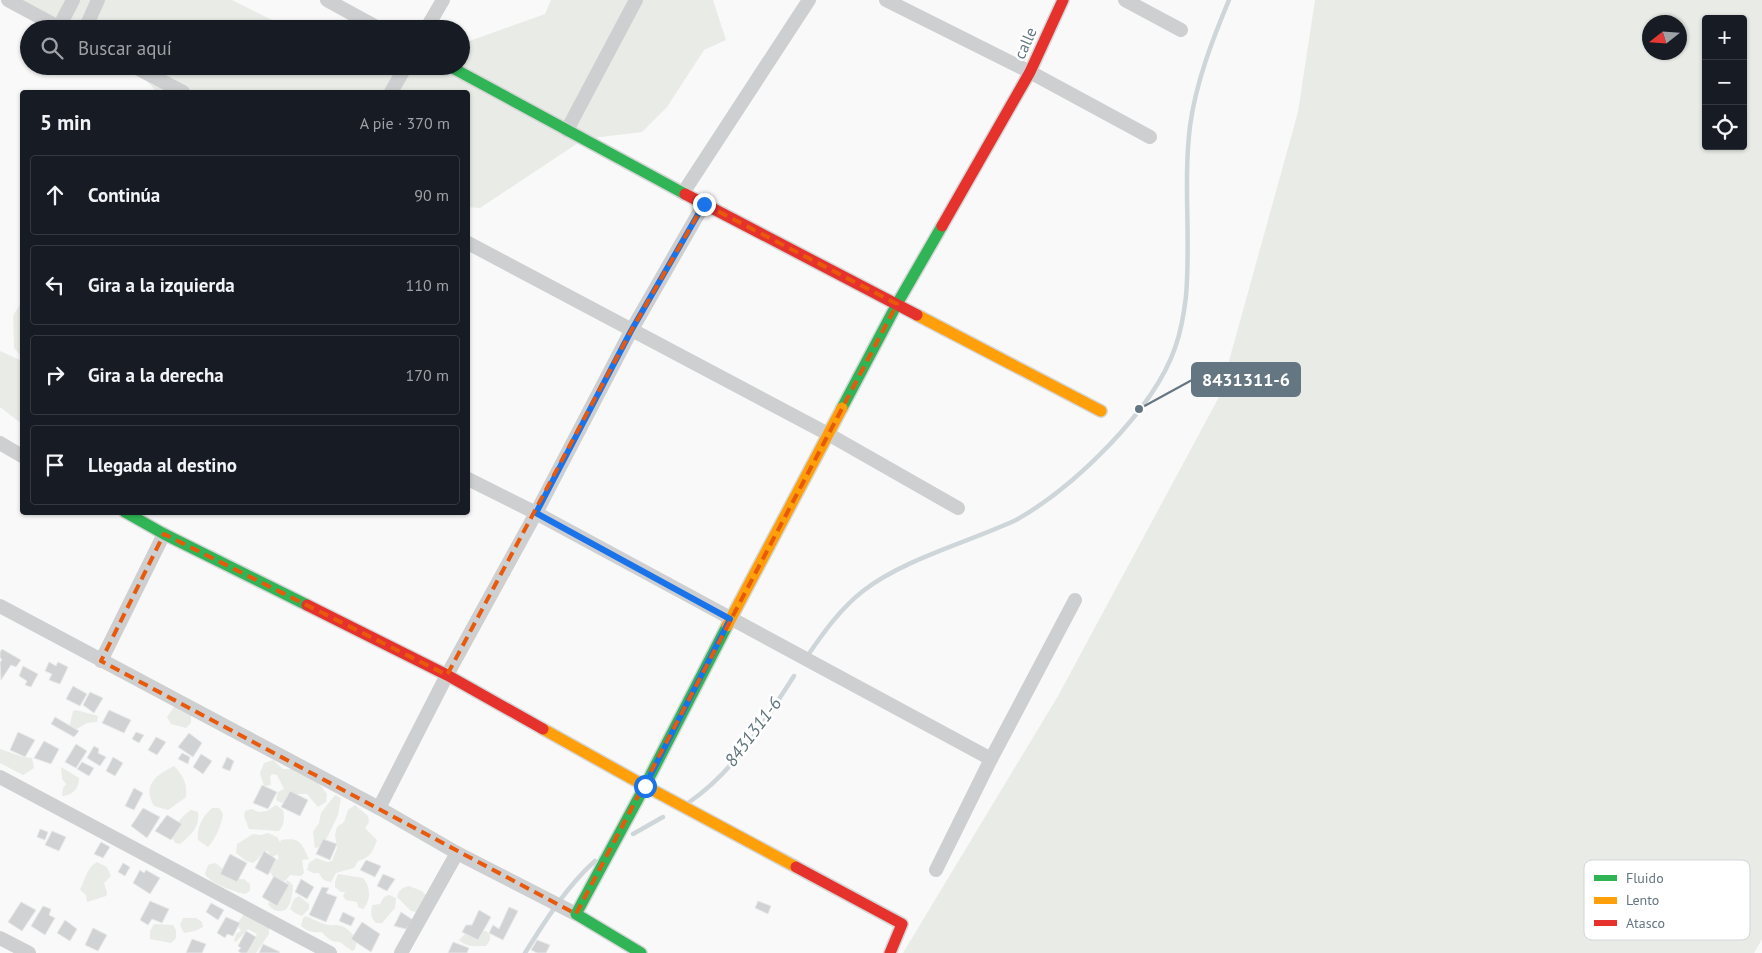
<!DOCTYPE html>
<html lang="es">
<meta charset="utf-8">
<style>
:root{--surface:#171b24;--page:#20242c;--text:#f1f3f6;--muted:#9ea1a6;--line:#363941}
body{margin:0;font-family:"PT Sans",sans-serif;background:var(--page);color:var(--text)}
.controls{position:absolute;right:15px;top:15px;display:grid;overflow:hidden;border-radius:5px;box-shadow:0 1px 4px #0004}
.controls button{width:45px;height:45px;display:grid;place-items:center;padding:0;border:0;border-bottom:1px solid var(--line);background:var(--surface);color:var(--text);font:25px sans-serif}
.compass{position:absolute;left:1642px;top:15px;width:45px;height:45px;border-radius:50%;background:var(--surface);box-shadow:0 1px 4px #0004;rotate:253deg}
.stop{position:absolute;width:15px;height:15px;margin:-11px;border:4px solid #1a73e8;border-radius:50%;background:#fff}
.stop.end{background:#1a73e8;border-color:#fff;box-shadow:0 1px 5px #0008}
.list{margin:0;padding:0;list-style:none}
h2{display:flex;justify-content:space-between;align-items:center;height:65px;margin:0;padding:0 20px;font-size:21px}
h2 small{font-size:16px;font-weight:400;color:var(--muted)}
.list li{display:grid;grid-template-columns:32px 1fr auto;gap:15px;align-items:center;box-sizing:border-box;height:80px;margin:0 10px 10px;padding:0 10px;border:1px solid var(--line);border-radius:5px}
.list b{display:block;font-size:19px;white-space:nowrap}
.list em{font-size:16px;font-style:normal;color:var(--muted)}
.icon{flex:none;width:28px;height:28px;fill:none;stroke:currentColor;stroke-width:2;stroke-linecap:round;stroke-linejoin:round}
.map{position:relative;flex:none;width:1762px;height:953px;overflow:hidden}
.search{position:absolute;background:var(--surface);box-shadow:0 1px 4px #0004;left:20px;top:20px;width:450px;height:55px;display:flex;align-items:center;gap:12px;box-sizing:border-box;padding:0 18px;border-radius:28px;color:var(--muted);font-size:19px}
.panel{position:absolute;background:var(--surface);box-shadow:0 1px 4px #0004;left:20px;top:90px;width:450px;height:425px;border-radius:5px}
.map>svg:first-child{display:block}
.green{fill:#e8ebe6;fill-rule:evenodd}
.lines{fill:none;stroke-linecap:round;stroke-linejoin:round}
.stream{stroke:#ced6d9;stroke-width:4.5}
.building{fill:#d0d2d3;stroke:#e8e8e8}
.fast-casing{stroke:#d5d6d7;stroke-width:14}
.slow-casing{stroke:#d5d6d7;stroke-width:14}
.jam-casing{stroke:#d5d6d7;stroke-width:14}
.street{stroke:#cecfd0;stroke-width:14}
.fast{stroke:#30b455;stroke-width:11}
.slow{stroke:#ff9f0a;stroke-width:11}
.jam{stroke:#e5322d;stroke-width:11}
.route{stroke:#1a73e8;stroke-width:6}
.marked{fill:none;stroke:#e8590c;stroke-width:4;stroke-dasharray:10 6;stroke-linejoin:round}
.labels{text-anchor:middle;stroke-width:5;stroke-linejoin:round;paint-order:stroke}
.street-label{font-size:16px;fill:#657683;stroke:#fff}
.water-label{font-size:18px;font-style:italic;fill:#60757c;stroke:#fff}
.key{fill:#fff;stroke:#d1d6da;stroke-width:1}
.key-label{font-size:14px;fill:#657683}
.leader{fill:none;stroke:#657683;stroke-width:2}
.callout-dot{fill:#657683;stroke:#fff;stroke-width:2}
.callout{fill:#657683;stroke:#657683;stroke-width:2}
.callout-label{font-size:18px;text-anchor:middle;font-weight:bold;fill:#fff}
</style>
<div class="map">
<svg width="1762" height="953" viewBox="0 0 1762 953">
<rect width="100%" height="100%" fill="#f9f9f9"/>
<g class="green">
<path d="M13,0H232L290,29H74Z"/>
<path d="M551,0H713L726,40L704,50L667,107L642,132L584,139L480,208L468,207V92H168L155,90L133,66H367L382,73L401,66H461V44L545,14Z"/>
<path d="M1315,0H1762V939L1754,953H903L1058,696L1219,397L1298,112ZM1706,19H1743V146H1706ZM1680,22V52H1650V22Z"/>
<path d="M22,301V357L14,348L13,316Z"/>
<path d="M0,351L22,361V424L0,407Z"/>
<path d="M176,704L191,715V723L186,728L171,724L167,717Z"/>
<path d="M76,710L98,716L97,722L87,723L73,731L69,728L73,711Z"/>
<path d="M0,749L23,757L32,758L34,768L23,775L0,763Z"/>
<path d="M273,760L283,769H295L314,779L321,786L327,794L326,802L318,807L307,794H293L287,800L281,803L276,800L278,792L284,789L277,775L272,774L270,777L271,785L264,786L260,773L264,763Z"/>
<path d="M174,766C183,776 187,782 186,797L168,810L154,806C142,785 156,775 174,766Z"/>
<path d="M61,767L79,778C79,789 73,795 62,796L63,788L66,784L62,779Z"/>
<path d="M335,795L341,798L338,815L323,846L315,848L313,832L319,823L321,813Z"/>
<path d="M276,805L283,810C285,818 284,825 279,831L249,829L244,816L245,811L252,809L258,812L267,811Z"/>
<path d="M355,805L368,816L369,822L365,828L377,840C373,851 370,858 358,861L354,868L336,873L331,882C324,881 322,879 319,873H313L307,870L309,863L316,858L327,862L332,861L337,848L335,835L337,827L344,822L348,810Z"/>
<path d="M212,808H219L223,814C221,826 216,838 208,847L198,840C196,828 203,816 212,808Z"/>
<path d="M191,810L198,812C200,827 191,835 180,844L175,843L171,834C176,824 182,816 191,810Z"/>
<path d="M268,833L277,837L280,842L281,840C301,837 301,843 309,859L302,860L304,873L301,876L290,875L286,880L279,883L275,880L269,870L272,864L279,858L277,854L272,858L268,851L263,852L258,859L253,863L246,861L236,853L237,844L253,834L261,835Z"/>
<path d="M97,862L107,867L111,876L104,883L107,893L106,896L87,902L86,895L80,890C85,880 87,867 97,862Z"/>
<path d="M215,863C225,869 231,881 244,879L250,884V891L245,894C235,892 209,883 205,874L208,865Z"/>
<path d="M338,874L363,878C371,887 371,901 363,909L358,907L357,902L346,900L343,896L345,892H341L335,887V882Z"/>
<path d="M287,880L290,882L293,886C292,896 291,913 278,911C273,910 271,908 268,904C273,895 282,889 287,880Z"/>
<path d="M409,886L422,891L433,903L416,912L411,911L397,897C399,890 401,888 409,886Z"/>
<path d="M389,895L396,898L395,908L382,923H376C370,917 371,913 372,905L380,904L384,897Z"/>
<path d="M299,896L309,904V909L302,916L295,913L290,909L294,899Z"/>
<path d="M245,913L269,925V934L256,953H246L257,934L248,929L236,942L234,941L236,934L241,931L237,924Z"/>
<path d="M306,916C313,919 321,924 329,925C332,926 335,924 337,925C346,926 352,933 357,940L355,949L352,951L340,942C331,942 328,939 322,932C314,933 308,932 301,926L303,918Z"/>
<path d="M183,918H196L202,922L203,927L195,931L184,933L180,925Z"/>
<path d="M154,924L173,925L176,930V938L171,943L150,939V931Z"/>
<path d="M468,931H486L490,935V940L486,946C475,946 468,948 459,940Z"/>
</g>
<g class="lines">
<g class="stream">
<path d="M806,658C823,633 840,609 863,591C904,559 969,542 1016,520C1073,488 1153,411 1175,348C1181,331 1184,314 1186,296C1191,240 1183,183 1190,126C1196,82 1212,41 1229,0"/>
<path d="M688,803C735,771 764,722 794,676"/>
<path d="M633,834L663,817"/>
<path d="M525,953C545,921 567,886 595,861"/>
</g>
</g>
<g class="building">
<path d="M2,649L21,660L16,667L11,665L1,680L0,663L2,659L0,658V652Z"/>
<path d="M49,662L56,666L58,662L68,667L60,684L49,680L52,674L45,671Z"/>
<path d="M23,666L38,674L31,687L25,685L27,681L19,676Z"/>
<path d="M73,686L87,694L80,706L66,699Z"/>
<path d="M90,692L103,698L94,713L83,705Z"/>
<path d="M109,710L131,720L124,733L102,723Z"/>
<path d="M55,717L79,731L74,737L51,724Z"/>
<path d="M18,732L35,740L25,757L10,750Z"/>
<path d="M136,732L144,735L139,743L132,739Z"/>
<path d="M189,733L202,743L193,757L178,747Z"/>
<path d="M156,737L166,742L157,755L148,750Z"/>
<path d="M44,741L59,749L51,764L34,758Z"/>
<path d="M76,744L87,751L76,768L65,762Z"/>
<path d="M94,746L99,749L98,753L106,757L100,766L87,758Z"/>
<path d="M182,753L190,757L188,764L178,759Z"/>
<path d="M201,754L212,761L203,774L193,767Z"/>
<path d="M113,757L123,763L115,776L106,771Z"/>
<path d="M227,757L234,761L230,771L222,768Z"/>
<path d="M82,762L94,768L89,776L77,769Z"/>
<path d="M262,785L277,792L268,809L253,803Z"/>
<path d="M134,788L143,793L134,810L125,806Z"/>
<path d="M290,791L308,800L300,816L281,807Z"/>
<path d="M143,808L160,817L147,838L131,826Z"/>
<path d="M167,815L182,824L171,840L155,831Z"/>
<path d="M40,829L48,832L45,840L37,837Z"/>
<path d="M52,831L66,837L59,851L45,845Z"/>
<path d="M323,839L337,844L330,860L316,854Z"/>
<path d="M101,842L110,847L103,858L94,854Z"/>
<path d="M264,851L276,859L268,875L255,868Z"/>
<path d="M230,854L247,863L237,882L220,874Z"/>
<path d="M366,860L381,866L375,877L360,870Z"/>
<path d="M123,863L130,867L125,876L118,872Z"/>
<path d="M140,870L144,873L146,870L160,878L150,894L133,883Z"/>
<path d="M383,874L395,879L387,891L377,886Z"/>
<path d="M274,876L289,885L277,906L262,897Z"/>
<path d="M301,879L314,887L307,899L295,892Z"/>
<path d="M322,887L329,888L326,893L337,897L326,922L309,915Z"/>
<path d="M150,901L169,909L162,923L152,919L148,925L140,920Z"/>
<path d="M758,901L771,906L768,914L755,908Z"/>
<path d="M21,902L36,910L22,931L8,922Z"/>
<path d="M211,903L224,910L218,920L206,912Z"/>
<path d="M43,906L51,909L49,915L55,918L45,935L31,926Z"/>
<path d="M509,907L518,911L503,940L489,933L493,925L499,929Z"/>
<path d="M479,910L491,917L478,940L462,932L466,925H472Z"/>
<path d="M343,912L355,918L351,926L339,921Z"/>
<path d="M401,912L413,920L406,929L394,926Z"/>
<path d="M226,917L240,923L233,936L227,934L225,938L217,933Z"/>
<path d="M65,920L77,929L70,941L57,933Z"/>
<path d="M362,922L380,934L371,952L351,939Z"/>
<path d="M93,928L107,935L98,951L85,945Z"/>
<path d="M246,931L256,937L247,953H241L238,951L241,948L238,946Z"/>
<path d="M192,939L206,944L202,953H186Z"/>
<path d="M537,940L550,945L546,953H537L531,950Z"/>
<path d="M453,942L469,948L467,953H448Z"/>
<path d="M263,944L280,952L279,953H259Z"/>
</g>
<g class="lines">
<defs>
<g id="fast">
<path d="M449,66L685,194"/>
<path d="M842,408L897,304L942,226"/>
<path d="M125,512L164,534L307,605"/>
<path d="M641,953L576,914L645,786L727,626"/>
</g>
<g id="slow">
<path d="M917,315L1101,411"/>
<path d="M727,626L842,408"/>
<path d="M543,729L645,786L796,867"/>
</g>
<g id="jam">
<path d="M685,194L917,315"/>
<path d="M942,226L1030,72L1063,0"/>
<path d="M307,605L447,675L543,729"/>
<path d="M796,867L902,924L890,953"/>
</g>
</defs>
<use href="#fast" class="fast-casing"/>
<use href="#slow" class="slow-casing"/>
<use href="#jam" class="jam-casing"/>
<g class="street">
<path d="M8,0L62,29"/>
<path d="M327,0L380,29"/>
<path d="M886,0L1030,72L1150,137"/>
<path d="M1125,0L1181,30"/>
<path d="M59,27L73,0"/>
<path d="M85,29L98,0"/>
<path d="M426,29L443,0"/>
<path d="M133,66L183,92"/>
<path d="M391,92L406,66"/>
<path d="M567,130L636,0"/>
<path d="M683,193L809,0"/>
<path d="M468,243L828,434L958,508"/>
<path d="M0,443L22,456"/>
<path d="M468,479L536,513L991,759"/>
<path d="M0,606L379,808L457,853L401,953"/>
<path d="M101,661L164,534"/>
<path d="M0,777L330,953"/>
<path d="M379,808L447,675L536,513L631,331L704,204"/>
<path d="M457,853L576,914"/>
<path d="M936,870L991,759L1075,600"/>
<path d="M0,938L29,953"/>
</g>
<use href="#fast" class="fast"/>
<use href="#slow" class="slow"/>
<use href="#jam" class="jam"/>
</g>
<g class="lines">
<path class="route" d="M645,786L730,619L536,513L631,331L704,204"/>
</g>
<path class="marked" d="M704,204L897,304L576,914L101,661L164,534L447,675L631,331Z"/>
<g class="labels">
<g class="street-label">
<text transform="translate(1025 43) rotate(-66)" y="6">calle</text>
</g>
<g class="water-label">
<text transform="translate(753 732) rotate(-53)" y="6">8431311-6</text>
</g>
</g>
<rect x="1584" y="860" width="166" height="80" rx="8" class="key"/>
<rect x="1594" y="875" width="23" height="6" fill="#30b455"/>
<rect x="1594" y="897" width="23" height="7" fill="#ff9f0a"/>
<rect x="1594" y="920" width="23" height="6" fill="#e5322d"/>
<g class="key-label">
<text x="1626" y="883">Fluido</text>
<text x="1626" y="905">Lento</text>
<text x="1626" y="928">Atasco</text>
</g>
<path class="leader" d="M1139 409L1192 380"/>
<circle class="callout-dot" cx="1139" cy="409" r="5"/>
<rect class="callout" x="1192" y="363" width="108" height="33" rx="5"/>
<g class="callout-label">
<text x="1246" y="386">8431311-6</text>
</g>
</svg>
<div class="controls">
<button>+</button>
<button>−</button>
<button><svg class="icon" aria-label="locate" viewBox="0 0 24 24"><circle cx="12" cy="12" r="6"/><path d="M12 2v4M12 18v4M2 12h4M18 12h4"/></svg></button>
</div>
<svg class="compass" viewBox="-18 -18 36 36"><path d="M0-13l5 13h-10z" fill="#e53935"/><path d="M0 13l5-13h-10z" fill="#9ea1a6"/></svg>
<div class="stop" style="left:645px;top:786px"></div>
<div class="stop end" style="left:704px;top:204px"></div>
<div class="search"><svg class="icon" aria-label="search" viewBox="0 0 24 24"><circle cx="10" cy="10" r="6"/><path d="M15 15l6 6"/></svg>Buscar aquí</div>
<section class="panel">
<h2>5 min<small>A pie · 370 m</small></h2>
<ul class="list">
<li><svg class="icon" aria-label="ahead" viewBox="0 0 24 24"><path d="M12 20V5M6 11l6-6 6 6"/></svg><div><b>Continúa</b></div><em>90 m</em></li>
<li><svg class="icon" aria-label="left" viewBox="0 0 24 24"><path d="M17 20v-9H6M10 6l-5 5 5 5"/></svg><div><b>Gira a la izquierda</b></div><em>110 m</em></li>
<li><svg class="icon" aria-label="right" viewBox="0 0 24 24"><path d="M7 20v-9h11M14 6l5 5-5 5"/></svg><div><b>Gira a la derecha</b></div><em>170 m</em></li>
<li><svg class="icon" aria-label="arrive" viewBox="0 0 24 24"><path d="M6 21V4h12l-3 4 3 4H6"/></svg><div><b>Llegada al destino</b></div></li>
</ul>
</section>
</div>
